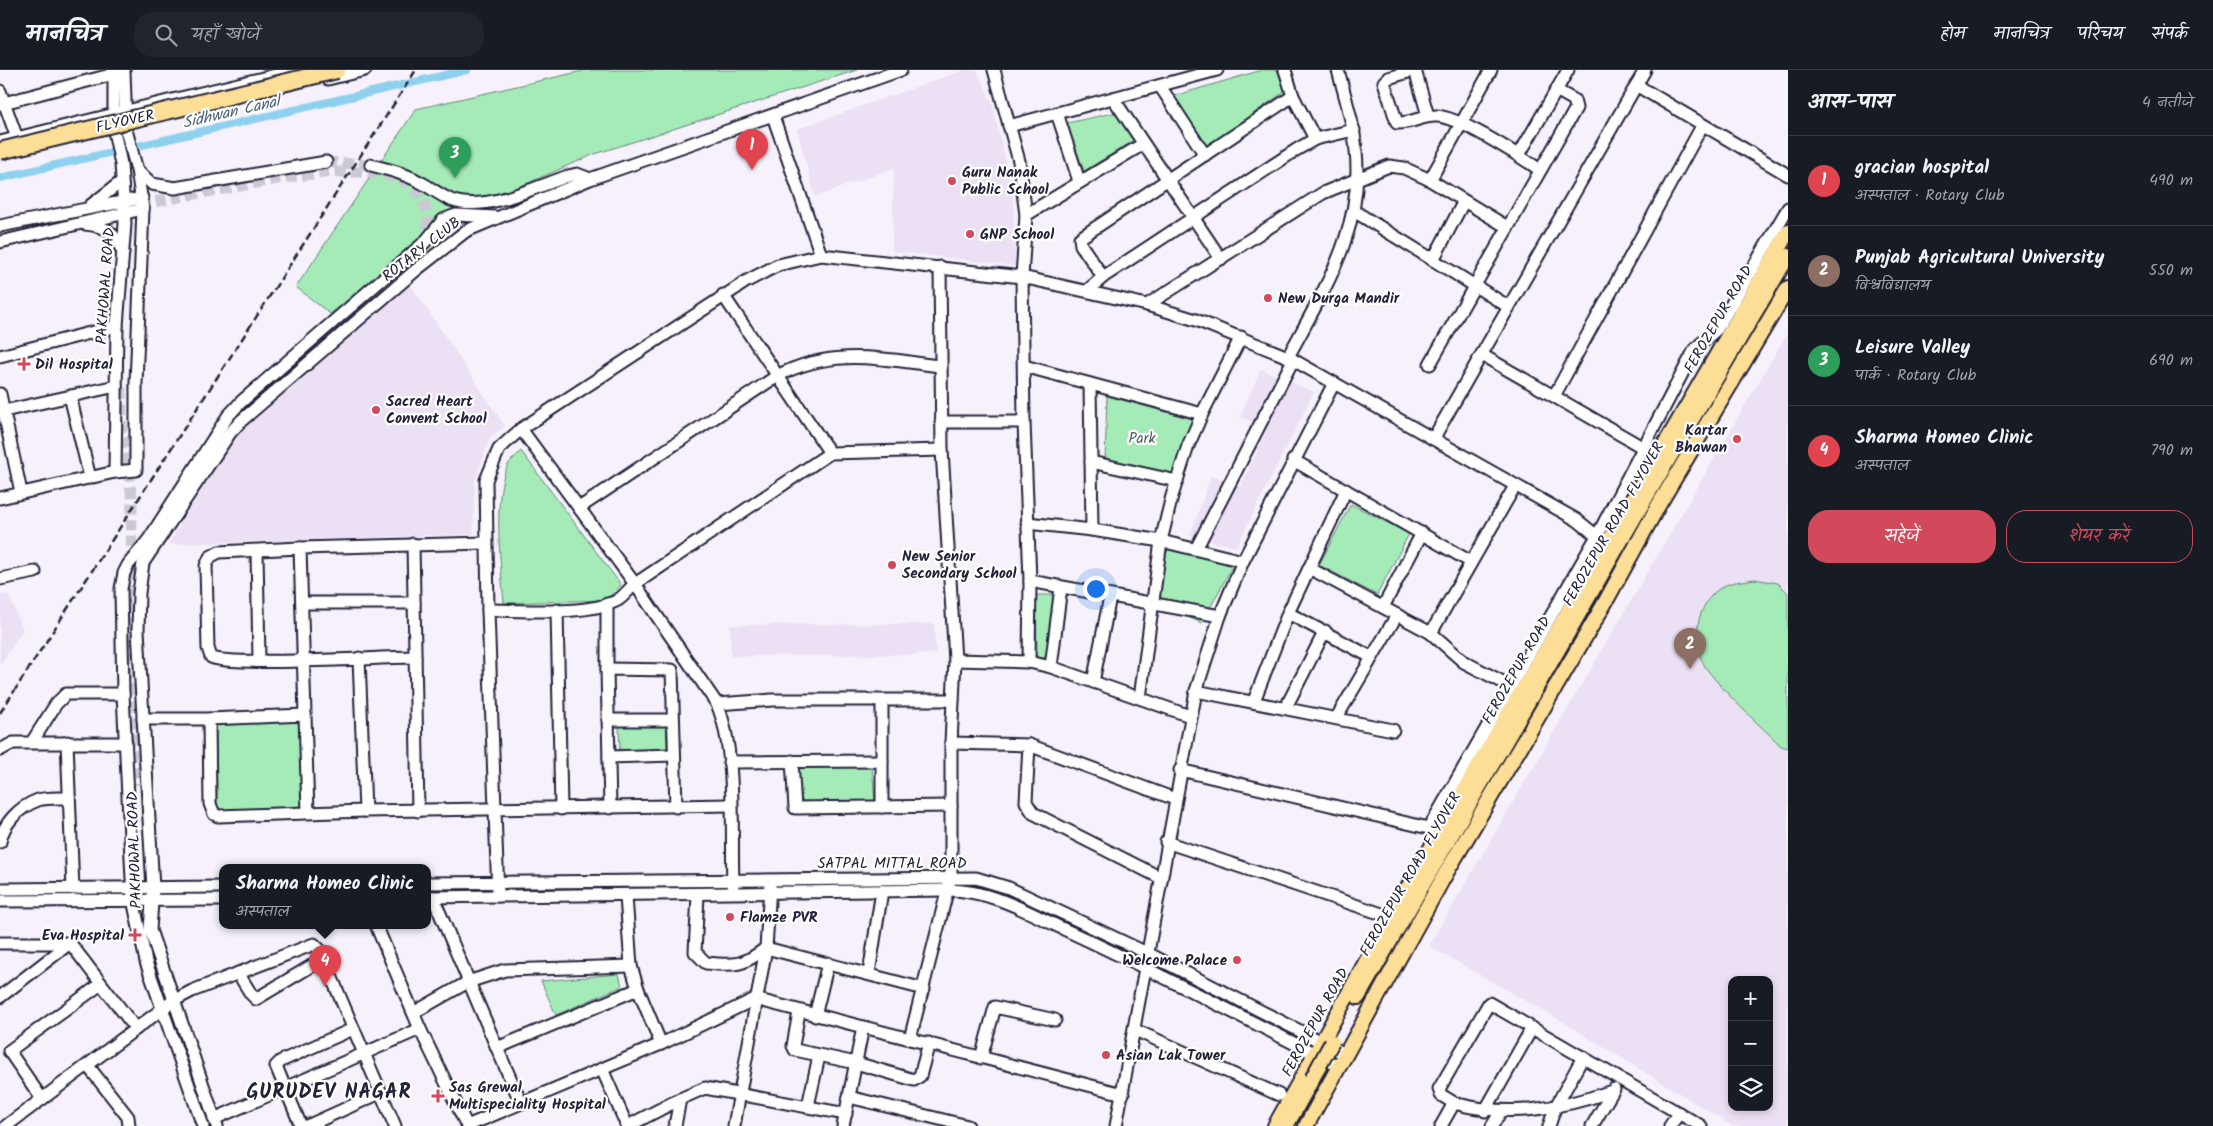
<!DOCTYPE html>
<html lang="hi">
<meta charset="utf-8">
<style>
:root{--surface:#171b24;--page:#20242c;--text:#f1f3f6;--muted:#9ea1a6;--line:#363941;--accent:#d1495b}
body{margin:0;font-family:Kalam,"Playpen Sans Deva",sans-serif;background:var(--page);color:var(--text)}
.controls{position:absolute;right:15px;bottom:15px;display:grid;overflow:hidden;border-radius:10px;box-shadow:0 2px 8px #0003}
.controls button{width:45px;height:45px;display:grid;place-items:center;padding:0;border:0;border-bottom:1px solid var(--line);background:var(--surface);color:var(--text);font:25px sans-serif}
.you{position:absolute;left:1095px;top:518px;width:18px;height:18px;margin:-12px;border:4px solid #fff;border-radius:50%;background:#1a73e8;box-shadow:0 0 0 8px #1a73e833}
.badge{display:grid;place-items:center;width:32px;height:32px;border-radius:50%;background:var(--accent);color:#fff;font-size:16px;font-weight:700}
.pin{position:absolute;translate:-50% -41px;filter:drop-shadow(0 1px 2px #0008)}
.pin::after{content:'';position:absolute;top:26px;width:18px;height:15px;background:inherit;clip-path:polygon(0 0,100% 0,50% 100%)}
.popup{position:absolute;left:219px;top:794px;width:212px;height:65px;box-sizing:border-box;display:grid;place-content:center;border-radius:10px;background:var(--surface);filter:drop-shadow(0 1px 4px #0005);font-size:16px;white-space:nowrap;color:var(--muted)}
.popup b{font-size:19px;color:var(--text)}
.popup::after{content:'';position:absolute;left:50%;top:100%;margin-left:-10px;border:10px solid transparent;border-top-color:var(--surface)}
.list{margin:0;padding:0;list-style:none}
h2{display:flex;justify-content:space-between;align-items:center;height:65px;margin:0;padding:0 20px;font-size:21px}
h2 small{font-size:16px;font-weight:400;color:var(--muted)}
.list li{display:grid;grid-template-columns:32px 1fr auto;gap:15px;align-items:center;box-sizing:border-box;height:90px;padding:0 20px;border-top:1px solid var(--line)}
.list b{display:block;font-size:19px;white-space:nowrap}
.list p{margin:0;font-size:16px;white-space:nowrap;color:var(--muted)}
.list em{font-size:16px;font-style:normal;color:var(--muted)}
.actions{display:flex;gap:10px;padding:15px 20px}
.actions a{flex:1;padding:11px 0;border:1px solid var(--accent);border-radius:20px;text-align:center;font-size:18px;color:var(--accent)}
.actions .main{background:var(--accent);color:#fff}
.icon{flex:none;width:28px;height:28px;fill:none;stroke:currentColor;stroke-width:2;stroke-linecap:round;stroke-linejoin:round}
.map{position:relative;flex:none;width:1788px;height:1056px;overflow:hidden}
header{display:flex;align-items:center;gap:30px;box-sizing:border-box;height:70px;padding:0 25px;background:var(--surface);border-bottom:1px solid var(--line)}
header strong{font-size:24px}
nav{display:flex;gap:28px;margin-inline-start:auto;font-size:18px}
.search{width:350px;height:45px;background:var(--page);display:flex;align-items:center;gap:12px;box-sizing:border-box;padding:0 18px;border-radius:20px;color:var(--muted);font-size:19px}
main{display:flex}
aside{flex:1;background:var(--surface)}
.map>svg:first-child{display:block}
.built{fill:#ebe0f4;fill-rule:evenodd}
.green{fill:#a5ebb8;stroke:#64867a}
.lines{fill:none;stroke-linecap:round;stroke-linejoin:round}
.canal{stroke:#8dd1ef;stroke-width:8}
.minor-tunnel{stroke:#ccc8d4;stroke-width:11;stroke-dasharray:11 5.5;stroke-linecap:butt}
.minor-casing{stroke:#22223b;stroke-width:15}
.major-casing{stroke:#22223b;stroke-width:18}
.minor{stroke:#fff;stroke-width:11}
.major{stroke:#fdde96;stroke-width:14}
.rail{stroke:#22223b;stroke-width:2.5;stroke-dasharray:8 4;stroke-linecap:butt}
.major-bridge-casing{stroke:#22223b;stroke-width:18;stroke-linecap:butt}
.highway-bridge-casing{stroke:#22223b;stroke-width:20;stroke-linecap:butt}
.major-bridge{stroke:#fdde96;stroke-width:14}
.highway-bridge{stroke:#fdde96;stroke-width:16}
.poi-dot{fill:#d1495b;stroke:#fff;stroke-width:2}
.labels{text-anchor:middle;stroke-width:4.5;stroke-linejoin:round;paint-order:stroke}
.street-label{font-size:15px;fill:#22223b;stroke:#fff}
.poi-label{font-size:15px;font-weight:bold;fill:#22223b;stroke:#fff;text-anchor:start}
.park-label{font-size:15px;fill:#495e60;stroke:#fff}
.water-label{font-size:16px;font-style:italic;fill:#475f7a;stroke:#fff}
.district-label{font-size:20px;font-weight:bold;letter-spacing:1px;fill:#22223b;stroke:#fff}
</style>
<header>
<strong>मानचित्र</strong>
<div class="search"><svg class="icon" aria-label="search" viewBox="0 0 24 24"><circle cx="10" cy="10" r="6"/><path d="M15 15l6 6"/></svg>यहाँ खोजें</div>
<nav><a>होम</a><a>मानचित्र</a><a>परिचय</a><a>संपर्क</a></nav>
</header>
<main>
<div class="map">
<svg width="1788" height="1056" viewBox="0 0 1788 1056">
<rect width="100%" height="100%" fill="#f6f1fa"/>
<filter id="ink" filterUnits="userSpaceOnUse"><feTurbulence type="fractalNoise" baseFrequency=".02" numOctaves="2"/><feDisplacementMap in="SourceGraphic" scale="10" xChannelSelector="R" yChannelSelector="G"/><feConvolveMatrix kernelMatrix="1 2 1 2 8 2 1 2 1" color-interpolation-filters="sRGB"/></filter>
<g filter="url(#ink)">
<g class="built">
<path d="M965,0H977L992,33L1013,124L1015,196L892,181L894,98L815,127L797,59Z"/>
<path d="M410,214L505,356L490,367L475,411L473,464L169,474L232,365L341,265Z"/>
<path d="M1788,262V1056H1733L1558,949L1429,876ZM1732,910H1769V1037H1732Z"/>
<path d="M1261,299L1314,322L1236,477L1190,466L1211,406L1241,416L1268,357L1240,347Z"/>
<path d="M8,524L23,560L0,595V526Z"/>
<path d="M934,554L936,584L731,586L730,555Z"/>
</g>
<g class="green">
<path d="M587,0H857L592,85L489,130L383,203L330,244L296,217L416,39Z"/>
<path d="M1262,0H1277L1285,21L1207,77L1174,26Z"/>
<path d="M1118,42L1136,69L1084,101L1067,53Z"/>
<path d="M1107,326L1192,349L1173,409L1105,393Z"/>
<path d="M521,381L621,515L606,530L504,533C501,499 492,425 508,395C511,390 517,385 521,381Z"/>
<path d="M1351,434L1409,464L1377,525L1319,495Z"/>
<path d="M1168,477L1233,495L1202,553L1156,534Z"/>
<path d="M1754,509L1778,513L1788,523V678L1781,676C1757,652 1730,629 1709,602C1688,577 1695,527 1728,514C1736,511 1746,511 1754,509Z"/>
<path d="M1036,525H1058L1045,588H1037Z"/>
<path d="M300,652L304,738L217,740L216,654Z"/>
<path d="M666,653L667,680L620,683L619,656Z"/>
<path d="M872,696L875,732L802,733L798,698Z"/>
<path d="M619,904L622,916L556,945L541,911Z"/>
</g>
<g class="lines">
<path class="canal" d="M0,108L467,0"/>
<g class="minor-tunnel">
<path d="M326,92L371,95"/>
<path d="M43,157C107,141 171,128 235,117C283,108 337,96 386,105C404,108 422,121 426,140C428,152 430,162 425,173"/>
<path d="M121,318L122,360L132,428L130,576L138,715"/>
</g>
<defs>
<g id="minor">
<path d="M114,0V61L121,94L125,154L117,256L115,402"/>
<path d="M1415,0L1388,8L1384,12L1397,53C1410,54 1422,46 1435,46C1457,45 1520,86 1540,100"/>
<path d="M1415,0L1428,46"/>
<path d="M328,9L365,0"/>
<path d="M1636,15L1788,105"/>
<path d="M1160,16L1205,85"/>
<path d="M0,21L17,68"/>
<path d="M1293,26L1315,69"/>
<path d="M1113,28L1221,189"/>
<path d="M0,34L114,4"/>
<path d="M1057,43L1079,111"/>
<path d="M773,46L821,185"/>
<path d="M1009,56L1217,0"/>
<path d="M0,72L296,0"/>
<path d="M1519,85L1568,0"/>
<path d="M371,95C387,99 403,103 418,111C429,116 439,125 451,130C485,143 535,117 568,106L577,104L590,109"/>
<path d="M137,100L152,114L175,118L326,92"/>
<path d="M1430,110L1491,0"/>
<path d="M91,135L121,112"/>
<path d="M1354,141L1509,237"/>
<path d="M1026,145L1143,74"/>
<path d="M85,154C107,156 115,163 123,183"/>
<path d="M0,156L142,128"/>
<path d="M0,172L143,139"/>
<path d="M1433,190L1464,131"/>
<path d="M1103,207L1081,175L1080,168L1293,26L1285,0"/>
<path d="M1087,221L1103,207L1296,80L1315,69L1354,60"/>
<path d="M723,225L830,383"/>
<path d="M1147,235L1323,123L1389,96L1404,98L1430,110L1507,157"/>
<path d="M1482,285L1642,377"/>
<path d="M0,286L117,256"/>
<path d="M1288,287C1323,221 1364,160 1356,81C1354,54 1345,27 1338,0"/>
<path d="M1430,294L1576,38L1574,30L1556,20"/>
<path d="M1024,296L1202,344"/>
<path d="M0,324L21,422"/>
<path d="M70,326L90,408"/>
<path d="M1554,326L1702,56"/>
<path d="M4,341L116,316"/>
<path d="M941,352H1024"/>
<path d="M521,359L635,514L717,634C737,680 731,764 733,815"/>
<path d="M1433,369L1645,0"/>
<path d="M1293,390L1471,492"/>
<path d="M1091,392L1177,411"/>
<path d="M0,428L115,402L136,400V313L143,139L137,100L126,60L124,0"/>
<path d="M579,438L777,306C832,277 881,289 940,296"/>
<path d="M1027,453L1092,460L1090,314"/>
<path d="M1092,460L1161,471L1243,491"/>
<path d="M413,474L418,741"/>
<path d="M300,478L219,482L210,487L206,496L208,578L211,587C226,597 386,587 415,587"/>
<path d="M1196,479L1293,290"/>
<path d="M257,481L259,591"/>
<path d="M1309,498L1431,563L1464,592L1516,619"/>
<path d="M0,509L35,502"/>
<path d="M1030,511L1220,546"/>
<path d="M302,533H414"/>
<path d="M1383,537L1422,463"/>
<path d="M488,540C522,540 588,546 618,530C624,526 629,519 635,514L830,383L942,380"/>
<path d="M557,540L561,739"/>
<path d="M1288,543L1371,587"/>
<path d="M1431,563L1515,416"/>
<path d="M359,588L365,741"/>
<path d="M955,590L1029,592L1030,511L1024,352L1022,207L1026,145L1019,91L994,0"/>
<path d="M1029,592L1051,597L1190,646"/>
<path d="M1051,597L1061,517"/>
<path d="M607,599V534"/>
<path d="M1093,612L1110,527"/>
<path d="M1196,621L1393,660"/>
<path d="M1140,628L1161,471L1172,426L1188,376L1202,344L1241,267"/>
<path d="M882,631V737"/>
<path d="M1254,631L1288,543L1346,420"/>
<path d="M717,634L772,630H953"/>
<path d="M1286,637L1325,561"/>
<path d="M305,645L300,478L486,473"/>
<path d="M1337,647L1397,545"/>
<path d="M143,649H209"/>
<path d="M608,650H673"/>
<path d="M32,672L56,634L66,624H123"/>
<path d="M67,672L73,819"/>
<path d="M951,673L1029,675L1175,729"/>
<path d="M1029,675L1026,732L1033,743L1161,808"/>
<path d="M0,680L13,673H126"/>
<path d="M609,687L674,685"/>
<path d="M792,691L795,738L951,736"/>
<path d="M729,692L882,691"/>
<path d="M1180,700L1437,760"/>
<path d="M610,738L607,599L672,600L676,737"/>
<path d="M308,743L305,645L209,649L210,734L214,744L218,746L365,741L731,735"/>
<path d="M1429,758L1597,466L1695,279L1717,259L1788,138"/>
<path d="M0,772C3,754 19,737 38,730C47,727 59,728 69,728"/>
<path d="M1166,772L1391,847"/>
<path d="M428,813L976,808L1009,818L1149,884L1345,984"/>
<path d="M0,819L222,817"/>
<path d="M698,825L695,882L706,893C735,896 743,896 766,878L924,919"/>
<path d="M498,826L488,540L486,410L499,379L521,359L747,211L778,195L821,185L1022,207L1147,235L1196,250L1288,287L1577,450L1608,475"/>
<path d="M626,826L631,896L638,919L661,974L755,929L1123,1024"/>
<path d="M428,827L948,820C992,820 1031,844 1070,862C1161,904 1249,951 1339,996"/>
<path d="M433,827L497,978L638,919"/>
<path d="M0,831L222,830"/>
<path d="M376,855L420,959L467,1056"/>
<path d="M0,873H70L136,959"/>
<path d="M238,903L251,924L256,929L323,889"/>
<path d="M869,903L882,821"/>
<path d="M0,927L70,873"/>
<path d="M415,942L468,912L505,900L631,896"/>
<path d="M799,942L793,976L795,980L856,993L914,1010L920,1006L929,973"/>
<path d="M815,946L828,893"/>
<path d="M1135,960L1279,1025"/>
<path d="M910,969L951,806V673L955,590L942,380L940,197"/>
<path d="M497,978L521,1033"/>
<path d="M981,988L995,937L1055,950"/>
<path d="M88,996L128,1047L129,1056"/>
<path d="M602,999L627,1056"/>
<path d="M849,1027L968,1056"/>
<path d="M42,1029L9,981L101,914"/>
<path d="M1454,1033L1441,1025L1439,1019L1489,933L1701,1056"/>
<path d="M808,1036L819,986"/>
<path d="M1485,1041L1532,958"/>
<path d="M214,1049L420,959"/>
<path d="M6,1056L173,931L192,921L314,874L320,880L395,1056"/>
<path d="M203,1056L146,892L133,829L123,624L121,519L124,503L128,495L149,469L228,346L241,332L425,172L443,150L456,145L495,147"/>
<path d="M217,1056L150,860L153,818L138,560L139,523L143,493L230,363L241,351L416,200L466,161L590,109L901,0"/>
<path d="M301,1056L276,996L281,991L353,959"/>
<path d="M307,1056L380,1023"/>
<path d="M467,1056L661,974"/>
<path d="M628,1056L680,1029L705,1018L846,1044"/>
<path d="M675,1056L680,1029"/>
<path d="M734,1056L766,878L770,816"/>
<path d="M843,1056L863,957"/>
<path d="M1116,1056L1196,621L1220,546L1243,491L1334,313"/>
<path d="M1441,1056L1454,1033C1508,1048 1560,1039 1612,1021"/>
<path d="M1492,1056L1501,1041"/>
<path d="M1549,1056L1555,1038L1583,987"/>
<path d="M1592,1056L1614,1019"/>
<path d="M1670,1056L1679,1043"/>
</g>
<g id="major">
<path d="M1358,927L1642,434L1788,186"/>
<path d="M1275,1056L1391,847L1788,162"/>
<path d="M1286,1056L1312,1009"/>
<path d="M1306,1056L1446,803L1602,538L1658,436L1788,218"/>
</g>
</defs>
<use href="#minor" class="minor-casing"/>
<use href="#major" class="major-casing"/>
<use href="#minor" class="minor"/>
<use href="#major" class="major"/>
<path class="rail" d="M0,643L416,0"/>
<defs>
<path id="major-bridge" d="M1312,1009L1332,972"/>
<path id="highway-bridge" d="M0,81L337,0"/>
</defs>
<use href="#major-bridge" class="major-bridge-casing"/>
<use href="#highway-bridge" class="highway-bridge-casing"/>
<use href="#major-bridge" class="major-bridge"/>
<use href="#highway-bridge" class="highway-bridge"/>
</g>
</g>
<g class="poi-dot">
<circle cx="952" cy="111" r="5"/>
<circle cx="970" cy="164" r="5"/>
<circle cx="1268" cy="228" r="5"/>
<path d="M21.5 286.5h5v5h5v5h-5v5h-5v-5h-5v-5h5z"/>
<circle cx="376" cy="340" r="5"/>
<circle cx="1737" cy="369" r="5"/>
<circle cx="892" cy="495" r="5"/>
<circle cx="730" cy="847" r="5"/>
<path d="M132.5 857.5h5v5h5v5h-5v5h-5v-5h-5v-5h5z"/>
<circle cx="1237" cy="890" r="5"/>
<circle cx="1106" cy="985" r="5"/>
<path d="M435.5 1018.5h5v5h5v5h-5v5h-5v-5h-5v-5h5z"/>
</g>
<g class="labels">
<g class="street-label">
<text transform="translate(125 51) rotate(-13)" y="5">FLYOVER</text>
<text transform="translate(421 179) rotate(-38)" y="5">ROTARY CLUB</text>
<text transform="translate(105 216) rotate(-86)" y="5">PAKHOWAL ROAD</text>
<text transform="translate(1718 249) rotate(-60)" y="5">FEROZEPUR ROAD</text>
<text transform="translate(1613 454) rotate(-60)" y="5">FEROZEPUR ROAD FLYOVER</text>
<text transform="translate(1516 600) rotate(-60)" y="5">FEROZEPUR ROAD</text>
<text transform="translate(134 780) rotate(-92)" y="5">PAKHOWAL ROAD</text>
<text x="892" y="798">SATPAL MITTAL ROAD</text>
<text transform="translate(1410 804) rotate(-60)" y="5">FEROZEPUR ROAD FLYOVER</text>
<text transform="translate(1315 952) rotate(-61)" y="5">FEROZEPUR ROAD</text>
</g>
<g class="poi-label">
<text x="962" y="107">Guru Nanak<tspan x="962" dy="17">Public School</tspan></text>
<text x="980" y="169">GNP School</text>
<text x="1278" y="233">New Durga Mandir</text>
<text x="35" y="299">Dil Hospital</text>
<text x="386" y="336">Sacred Heart<tspan x="386" dy="17">Convent School</tspan></text>
<text x="1727" y="365" text-anchor="end">Kartar<tspan x="1727" dy="17">Bhawan</tspan></text>
<text x="902" y="491">New Senior<tspan x="902" dy="17">Secondary School</tspan></text>
<text x="740" y="852">Flamze PVR</text>
<text x="124" y="870" text-anchor="end">Eva Hospital</text>
<text x="1227" y="895" text-anchor="end">Welcome Palace</text>
<text x="1116" y="990">Asian Lak Tower</text>
<text x="449" y="1022">Sas Grewal<tspan x="449" dy="17">Multispeciality Hospital</tspan></text>
</g>
<g class="park-label">
<text x="1142" y="373">Park</text>
</g>
<g class="water-label">
<text transform="translate(231 41) rotate(-13)" y="6">Sidhwan Canal</text>
</g>
<g class="district-label">
<text x="329" y="1028">GURUDEV NAGAR</text>
</g>
</g>
</svg>
<div class="controls">
<button>+</button>
<button>−</button>
<button><svg class="icon" aria-label="layers" viewBox="0 0 24 24"><path d="M12 4l9 5-9 5-9-5zM3 14l9 5 9-5"/></svg></button>
</div>
<div class="you"></div>
<div class="pin badge" style="left:752px;top:100px;background:#e0444e">1</div>
<div class="pin badge" style="left:1690px;top:599px;background:#8d6e63">2</div>
<div class="pin badge" style="left:455px;top:108px;background:#2e9e5b">3</div>
<div class="pin badge" style="left:325px;top:916px;background:#e0444e">4</div>
<div class="popup"><b>Sharma Homeo Clinic</b>अस्पताल</div>
</div>
<aside>
<h2>आस-पास<small>4 नतीजे</small></h2>
<ul class="list">
<li><span class="badge" style="background:#e0444e">1</span><div><b>gracian hospital</b><p>अस्पताल · Rotary Club</p></div><em>490 m</em></li>
<li><span class="badge" style="background:#8d6e63">2</span><div><b>Punjab Agricultural University</b><p>विश्वविद्यालय</p></div><em>550 m</em></li>
<li><span class="badge" style="background:#2e9e5b">3</span><div><b>Leisure Valley</b><p>पार्क · Rotary Club</p></div><em>690 m</em></li>
<li><span class="badge" style="background:#e0444e">4</span><div><b>Sharma Homeo Clinic</b><p>अस्पताल</p></div><em>790 m</em></li>
</ul>
<div class="actions"><a class="main">सहेजें</a><a>शेयर करें</a></div>
</aside>
</main>
